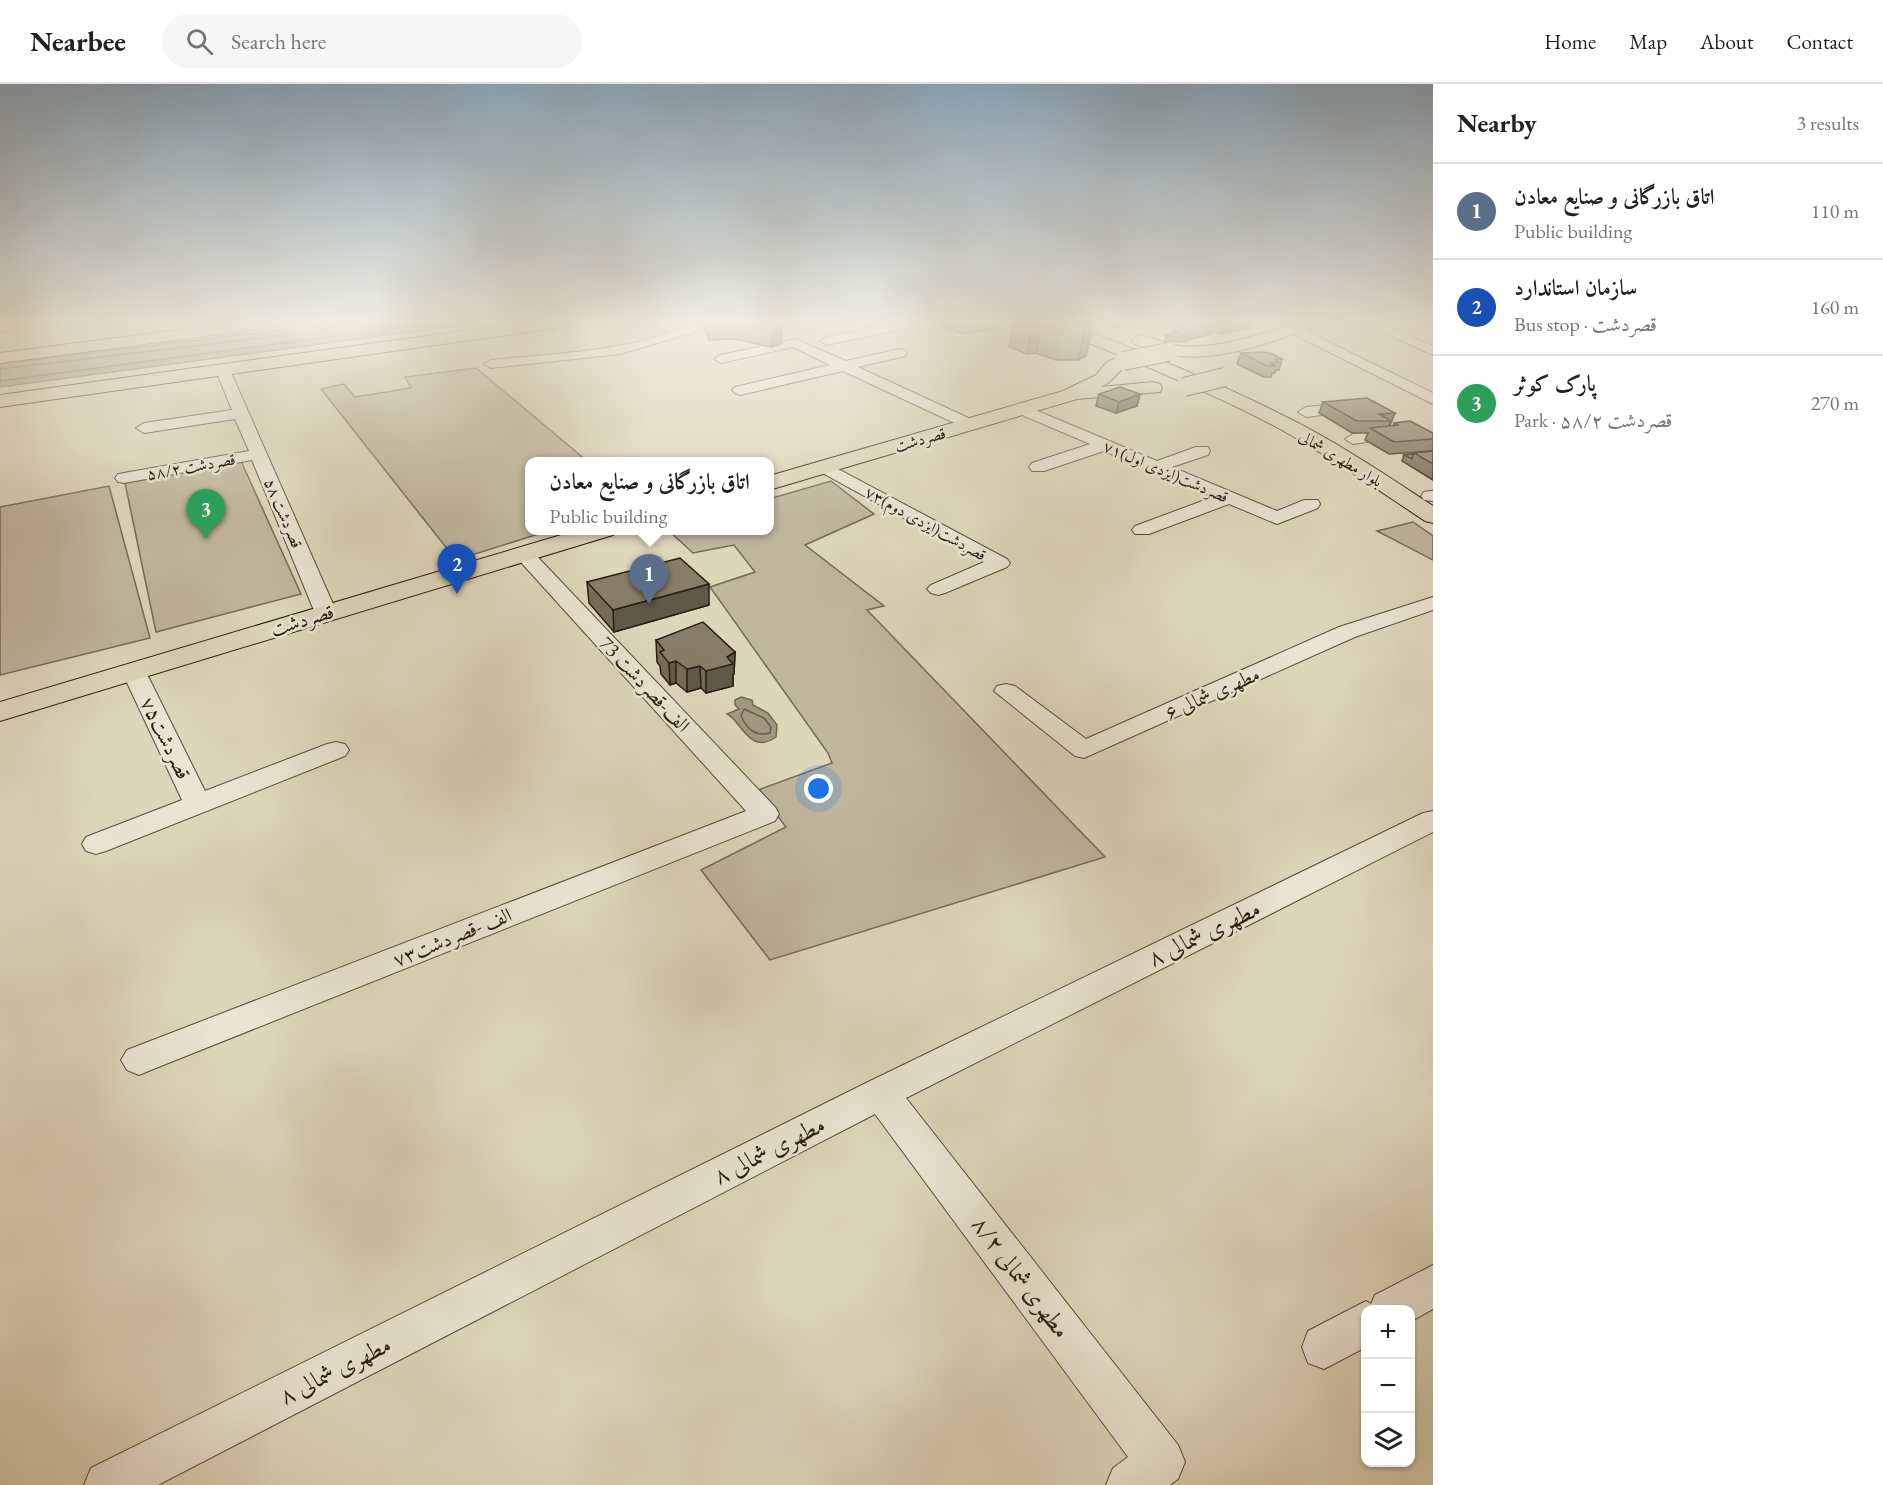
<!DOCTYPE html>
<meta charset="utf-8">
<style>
:root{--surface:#fff;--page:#f6f6f6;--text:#202124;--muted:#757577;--line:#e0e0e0;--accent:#ea580c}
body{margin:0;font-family:"EB Garamond",Amiri,serif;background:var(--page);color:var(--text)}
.controls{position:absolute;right:18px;bottom:18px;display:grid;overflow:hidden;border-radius:12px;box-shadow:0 2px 4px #0004}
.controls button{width:54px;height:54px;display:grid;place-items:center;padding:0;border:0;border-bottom:2px solid var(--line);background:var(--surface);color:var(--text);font:30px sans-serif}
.you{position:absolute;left:819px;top:705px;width:21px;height:21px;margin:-15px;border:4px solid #fff;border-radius:50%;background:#1a73e8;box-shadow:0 0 0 9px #1a73e833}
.badge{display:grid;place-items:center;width:39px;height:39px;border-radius:50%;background:var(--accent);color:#fff;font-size:20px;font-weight:700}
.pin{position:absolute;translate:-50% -50px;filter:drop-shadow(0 2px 3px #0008)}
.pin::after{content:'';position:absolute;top:32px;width:21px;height:18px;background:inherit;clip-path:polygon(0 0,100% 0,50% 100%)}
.popup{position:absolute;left:525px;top:373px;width:249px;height:78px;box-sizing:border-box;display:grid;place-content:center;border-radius:12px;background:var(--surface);filter:drop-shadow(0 2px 4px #0005);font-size:20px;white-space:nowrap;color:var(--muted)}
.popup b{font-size:22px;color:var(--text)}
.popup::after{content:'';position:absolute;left:50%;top:100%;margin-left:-12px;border:12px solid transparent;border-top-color:var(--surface)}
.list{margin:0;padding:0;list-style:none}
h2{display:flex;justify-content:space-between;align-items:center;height:78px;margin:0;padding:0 24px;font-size:26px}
h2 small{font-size:20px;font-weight:400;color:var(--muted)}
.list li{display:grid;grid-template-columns:39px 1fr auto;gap:18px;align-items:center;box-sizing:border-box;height:96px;padding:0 24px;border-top:2px solid var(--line)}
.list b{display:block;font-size:22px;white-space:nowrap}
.list p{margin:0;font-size:20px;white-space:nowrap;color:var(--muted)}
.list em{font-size:20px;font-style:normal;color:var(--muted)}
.icon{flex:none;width:33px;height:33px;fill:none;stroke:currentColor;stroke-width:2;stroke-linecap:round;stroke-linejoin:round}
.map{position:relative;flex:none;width:1433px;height:1401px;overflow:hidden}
header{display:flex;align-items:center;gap:36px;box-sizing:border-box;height:84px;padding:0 30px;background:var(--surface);border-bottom:2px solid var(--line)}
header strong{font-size:28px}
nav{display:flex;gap:33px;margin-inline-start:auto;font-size:21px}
.search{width:420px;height:54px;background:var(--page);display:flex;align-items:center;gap:15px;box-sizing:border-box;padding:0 21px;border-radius:33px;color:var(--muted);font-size:22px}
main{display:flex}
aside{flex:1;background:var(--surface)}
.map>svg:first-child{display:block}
.green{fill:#c0b69e;stroke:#766956;stroke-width:1.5}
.water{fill:#a19781;stroke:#726653;stroke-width:1.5}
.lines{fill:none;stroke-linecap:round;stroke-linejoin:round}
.shore{stroke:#665a48;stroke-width:1.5}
.minor-casing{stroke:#584a3a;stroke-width:2}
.major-casing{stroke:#2b1c0f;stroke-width:2}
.minor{fill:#eae4d3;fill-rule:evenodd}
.major{fill:#ded6bb;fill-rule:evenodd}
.major-bridge-casing{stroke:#2b1c0f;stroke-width:20;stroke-linecap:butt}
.major-bridge{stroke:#ded6bb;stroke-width:18}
.wall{fill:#756c59;stroke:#2b1c0f;stroke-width:1.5}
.shaded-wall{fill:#5f5849;stroke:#2b1c0f;stroke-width:1.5}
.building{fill:#887d68;stroke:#2b1c0f;stroke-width:1.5}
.labels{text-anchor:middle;stroke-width:5;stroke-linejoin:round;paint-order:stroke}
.far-street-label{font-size:16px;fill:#2b1c0f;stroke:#eae4d3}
.street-label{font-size:20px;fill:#2b1c0f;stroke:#eae4d3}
.near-street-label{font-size:24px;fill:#2b1c0f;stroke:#eae4d3}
</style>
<header>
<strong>Nearbee</strong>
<div class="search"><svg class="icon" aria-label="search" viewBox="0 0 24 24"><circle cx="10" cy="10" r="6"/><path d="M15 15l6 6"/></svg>Search here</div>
<nav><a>Home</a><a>Map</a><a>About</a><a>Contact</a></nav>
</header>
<main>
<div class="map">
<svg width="1433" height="1401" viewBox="0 0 1433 1401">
<rect width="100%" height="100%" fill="#ded6bb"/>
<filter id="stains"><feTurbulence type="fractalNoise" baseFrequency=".00333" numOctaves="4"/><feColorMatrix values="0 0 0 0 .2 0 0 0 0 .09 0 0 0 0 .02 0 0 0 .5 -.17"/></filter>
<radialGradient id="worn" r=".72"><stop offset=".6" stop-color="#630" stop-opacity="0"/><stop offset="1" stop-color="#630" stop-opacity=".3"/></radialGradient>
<g class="green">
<path d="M31,237H101L0,249V240Z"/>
<path d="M476,284L587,377L529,378V446L548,447L456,476L321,305L344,300L355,313L411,304L405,293Z"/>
<path d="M241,377L301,510L156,548L125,399Z"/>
<path d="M831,397L874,430L805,461L884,522L867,526L1105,773L770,876L701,786L786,743L758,706L832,679L828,669L710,503L755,488L734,461L693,469L669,447L769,446V415Z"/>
<path d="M109,402L150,554L0,591V423Z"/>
<path d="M1413,438L1433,452V476L1377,447Z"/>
</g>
<g class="water">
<path d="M351,237H492L0,303V280Z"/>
<path d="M741,613L752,616L753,621L768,629L777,641L776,653C749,672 741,636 727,630L739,625L735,621V616Z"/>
</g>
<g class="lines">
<g class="shore">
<path d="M0,285L328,246L333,243L334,237"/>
<path d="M0,297L448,237"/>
<path d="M744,625L764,634L771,643L770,649C755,653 747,645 741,632Z"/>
</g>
<defs>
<g id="minor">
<path d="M692,237H708L692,249L620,270L491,284L484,280L491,276C548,270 645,267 692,237Z"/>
<path d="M904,237H928L921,241L827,261L820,257L827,253Z"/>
<path d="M1358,237H1375L1433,262V271Z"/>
<path d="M1302,245L1433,309V320L1297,252L1295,249Z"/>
<path d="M795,255L846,277L900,265L905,266L907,269L905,272L858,283L975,337L977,340L969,345L963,343L843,287L740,311L735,309L732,306L735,303L830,281L793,263L721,279L714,275L721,271Z"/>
<path d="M222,280L229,284L337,529L334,534L326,536L318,534L315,529L252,376L124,399L118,398L115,394L118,390L124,389L249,367L235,335L144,349L136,344L144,339L232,326L215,284Z"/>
<path d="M1357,318L1365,323L1363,326L1306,333L1298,328L1306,323Z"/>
<path d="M1021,320L1157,377L1196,363H1208L1210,367L1208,371L1172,383L1277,427L1304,416H1318L1320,420L1318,424L1277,440L1229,420L1149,450H1135L1132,446L1135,442L1213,413L1104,367L1044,387H1032L1029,383L1032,379L1090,360L1015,328L1013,325L1015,322Z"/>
<path d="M1387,346L1393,348L1395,351L1393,354L1353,360L1345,355L1353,350Z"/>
<path d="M825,378L1007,475L1010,479L1007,483L945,509L938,511L931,509L927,505L931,501L984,478L819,387L816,383L819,379Z"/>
<path d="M1430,407H1433V417L1424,416L1421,412L1424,408Z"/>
<path d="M525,465L532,467L775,723L779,730L775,737L151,986L139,991L127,986L121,976L127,966L746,727L518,475L515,471L518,467Z"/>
<path d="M1433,513V526L1355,553L1084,674L1075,672L994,607L997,602L1006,600L1015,602L1086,655L1339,543Z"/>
<path d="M134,581L142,583L146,588L205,707L327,660L336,658L345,660L349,666L345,672L106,767L96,770L86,767L82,760L86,753L182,716L122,588L126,583Z"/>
<path d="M1433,727V748L906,1014L1178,1361L1185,1378L1178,1395L1170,1401H1106L1113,1384L1128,1373L875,1030L158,1401H84L91,1384L868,998L1423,729Z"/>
<path d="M1433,1181V1225L1410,1238V1226H1366V1263L1324,1285L1308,1279L1302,1263L1308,1247L1366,1217L1371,1220L1375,1211Z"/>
</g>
<g id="major">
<path d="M247,237H290L282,242L0,279V269Z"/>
<path d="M535,237H577L569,242L0,323V311Z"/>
<path d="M1040,237H1062C1135,266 1210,294 1280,330C1334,356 1383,389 1433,422V439L1425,437C1380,407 1336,377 1289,350C1239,322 1185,299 1131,276L1108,299L1101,303L1153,298L1160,300L1162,304L1160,308L1077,315L769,406V392L1063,307L1096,291L1107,278L1121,272L1042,240Z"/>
<path d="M1303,237H1327L1325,240C1279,254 1228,277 1179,272C1164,270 1149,264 1134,260L1132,256L1140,251C1153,254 1167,260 1180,262C1222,266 1264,248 1303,237Z"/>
<path d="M578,446H616L613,451L0,637V618Z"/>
</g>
</defs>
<use href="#minor" class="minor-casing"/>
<use href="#major" class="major-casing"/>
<use href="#minor" class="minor"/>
<use href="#major" class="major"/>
<defs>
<g id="major-bridge">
<path d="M1123,277L1169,268"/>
<path d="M1184,303L1225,293"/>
</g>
</defs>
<use href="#major-bridge" class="major-bridge-casing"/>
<use href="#major-bridge" class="major-bridge"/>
</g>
<g class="wall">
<path d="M704,237H769L782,244L781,260L771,263L734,255L709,256L704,242Z"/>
<path d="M938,237H997L995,244L971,249H959L938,240Z"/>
<path d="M1014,237H1093L1086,272L1078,276H1056L1036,269L1027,270L1009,263Z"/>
<path d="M1100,237H1131L1130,241L1118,243Z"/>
<path d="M1190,237H1252L1250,243L1221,250L1212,247L1211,250L1187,256L1186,258L1165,257L1166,251L1172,249L1174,241Z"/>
<path d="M1241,269L1282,275L1279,286H1276L1275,289H1272L1271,293H1264L1237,280Z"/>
<path d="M1099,310H1140L1137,322L1116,329L1096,322Z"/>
<path d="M1323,318L1395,329L1389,342H1393L1394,339L1433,349V367L1389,370L1365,356L1368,349H1352L1319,329Z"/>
<path d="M1433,367V396L1402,377L1404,371Z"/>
<path d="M587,498L709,521L614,548L589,519Z"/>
<path d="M656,556L735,568L734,590L733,591V602L706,609L701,604L687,608L676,599L670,601L661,590L660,582L657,578Z"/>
</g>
<g class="shaded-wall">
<path d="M973,237H997L995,244L971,249Z"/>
<path d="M1033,237H1042L1036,269L1027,270Z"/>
<path d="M1087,237H1093L1086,272L1078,276Z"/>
<path d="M1120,237H1131L1130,241L1118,243Z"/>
<path d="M1238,237H1252L1250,243L1221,250L1224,240Z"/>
<path d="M1214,239L1211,250L1187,256L1189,246Z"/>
<path d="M782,244L781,260L771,263L772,248Z"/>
<path d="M1140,310L1137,322L1116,329L1119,318Z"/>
<path d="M1395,329L1390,341L1391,337L1379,330Z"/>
<path d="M709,500V521L614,548L613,526Z"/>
<path d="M735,568L734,590L733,591V602L706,609V587Z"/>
<path d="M676,577V599L670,601L669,579Z"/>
<path d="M700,582L701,604L687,608V585Z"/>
</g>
<g class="building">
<path d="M707,237H769L782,244L772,248L734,239L709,241Z"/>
<path d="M1190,237H1206L1214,239L1189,246L1174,241Z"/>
<path d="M1215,237H1238L1224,240Z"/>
<path d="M1177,248L1187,253L1166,252V251Z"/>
<path d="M1262,268L1273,270L1282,275H1275L1279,278L1270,279L1275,282H1267L1241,269Z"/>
<path d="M1120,303L1140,310L1119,318L1099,310Z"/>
<path d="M1367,314L1395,329L1379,330L1391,337H1357L1323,318Z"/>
<path d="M1410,337L1433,349V355L1394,358L1370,344L1399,341L1394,339Z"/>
<path d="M1433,367V380L1414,369Z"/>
<path d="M1413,370L1412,375L1404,371Z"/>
<path d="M680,474L709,500L613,526L587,498Z"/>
<path d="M703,538L735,568L727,573L733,580L706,587L700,582L687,585L676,577L669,579L660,568L664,566L656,556Z"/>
</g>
<linearGradient id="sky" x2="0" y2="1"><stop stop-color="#8ba8bf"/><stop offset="0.55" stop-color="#f0ede0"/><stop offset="1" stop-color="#f0ede0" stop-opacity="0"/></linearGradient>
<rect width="1433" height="433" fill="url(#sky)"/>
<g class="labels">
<g class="far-street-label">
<text transform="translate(920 355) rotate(-16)" y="6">قصردشت</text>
<text transform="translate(1341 374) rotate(31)" y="6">بلوار مطهرى شمالى</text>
<text transform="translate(191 382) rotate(-10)" y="6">۵۸/۲ قصردشت</text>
<text transform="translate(1166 387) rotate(23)" y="6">۷۱قصردشت(ایزدی اول)</text>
<text transform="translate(284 429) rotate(67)" y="6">قصردشت ۵۸</text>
<text transform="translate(926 439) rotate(29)" y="6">۷۳قصردشت(ایزدی دوم)</text>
</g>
<g class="street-label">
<text transform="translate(302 536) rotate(-17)" y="7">قصردشت</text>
<text transform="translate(645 600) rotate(47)" y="7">73 الف-قصردشت</text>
<text transform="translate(1212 609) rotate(-24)" y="7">۶ مطهری شمالی</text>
<text transform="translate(166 654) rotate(64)" y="7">قصردشت۷۵</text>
<text transform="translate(452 853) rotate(-22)" y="7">الف -قصردشت۷۳</text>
</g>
<g class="near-street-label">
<text transform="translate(1204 849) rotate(-26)" y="8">۸ مطهری شمالی</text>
<text transform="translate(769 1066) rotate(-27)" y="8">۸ مطهری شمالی</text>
<text transform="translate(1021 1193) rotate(53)" y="8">۸/۲ مطهری شمالی</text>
<text transform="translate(335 1286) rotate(-27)" y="8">۸ مطهری شمالی</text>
</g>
</g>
<rect width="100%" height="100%" filter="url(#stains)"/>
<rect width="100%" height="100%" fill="url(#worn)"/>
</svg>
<div class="controls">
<button>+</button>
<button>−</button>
<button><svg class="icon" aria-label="layers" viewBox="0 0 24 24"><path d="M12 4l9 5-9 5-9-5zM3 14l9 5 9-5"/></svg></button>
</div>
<div class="you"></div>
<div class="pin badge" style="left:649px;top:520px;background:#5c6f8a">1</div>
<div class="popup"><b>اتاق بازرگانی و صنایع معادن</b>Public building</div>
<div class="pin badge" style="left:457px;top:510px;background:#1a4fb4">2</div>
<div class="pin badge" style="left:206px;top:455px;background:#2e9e5b">3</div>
</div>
<aside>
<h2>Nearby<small>3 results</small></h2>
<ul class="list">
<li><span class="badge" style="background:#5c6f8a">1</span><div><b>اتاق بازرگانی و صنایع معادن</b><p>Public building</p></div><em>110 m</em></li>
<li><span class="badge" style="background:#1a4fb4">2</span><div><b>سازمان استاندارد</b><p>Bus stop · قصردشت</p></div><em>160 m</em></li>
<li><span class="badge" style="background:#2e9e5b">3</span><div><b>پارک کوثر</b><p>Park · ۵۸/۲ قصردشت</p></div><em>270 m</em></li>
</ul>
</aside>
</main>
